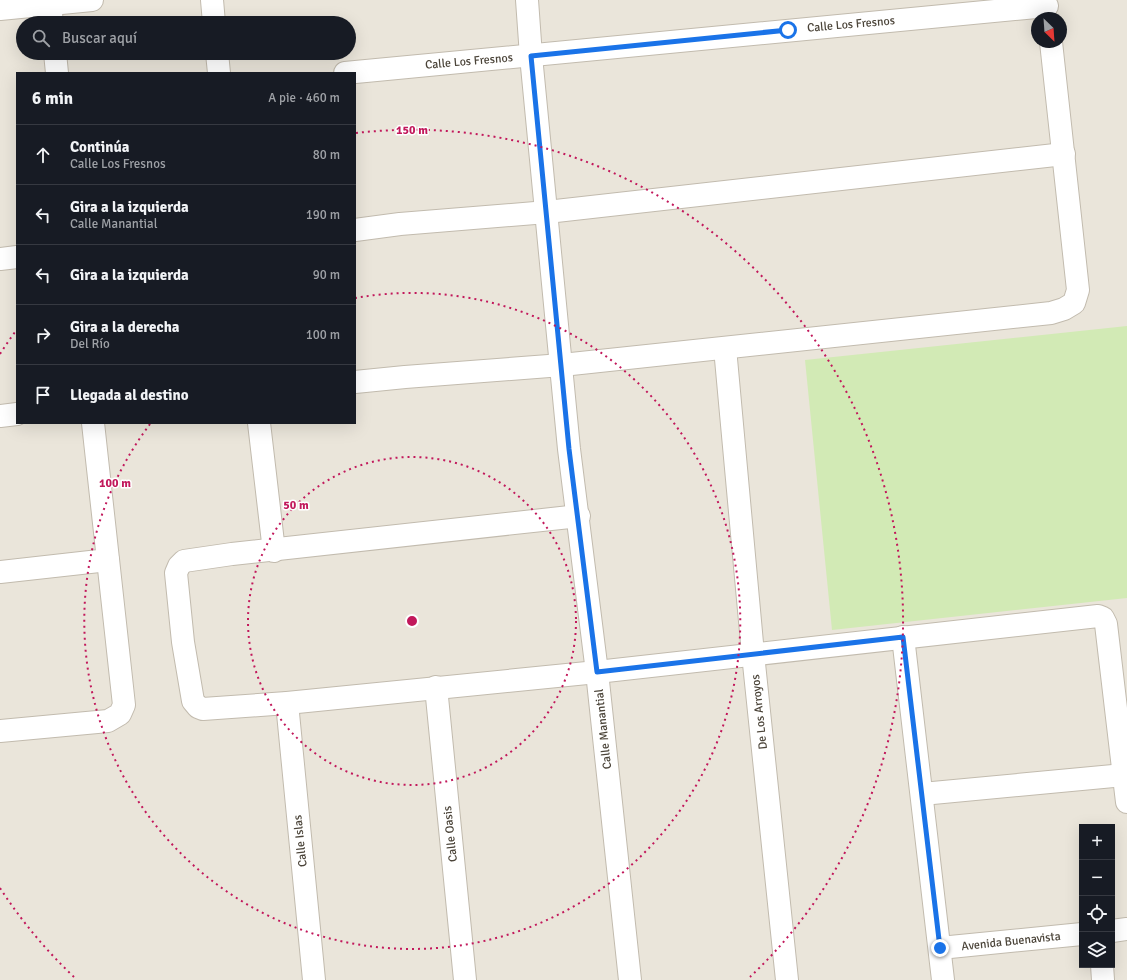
<!DOCTYPE html>
<html lang="es">
<meta charset="utf-8">
<style>
:root{--surface:#171b24;--page:#242831;--text:#f1f3f6;--muted:#9ea1a6;--line:#363941}
body{margin:0;font-family:Signika,sans-serif;background:var(--page);color:var(--text)}
.controls{position:absolute;right:12px;bottom:12px;display:grid;overflow:hidden;border-radius:0px;box-shadow:0 4px 16px #0002}
.controls button{width:36px;height:36px;display:grid;place-items:center;padding:0;border:0;border-bottom:1px solid var(--line);background:var(--surface);color:var(--text);font:20px sans-serif}
.compass{position:absolute;left:1031px;top:12px;width:36px;height:36px;border-radius:50%;background:var(--surface);box-shadow:0 4px 16px #0002;rotate:155deg}
.stop{position:absolute;width:12px;height:12px;margin:-9px;border:3px solid #1a73e8;border-radius:50%;background:#fff}
.stop.end{background:#1a73e8;border-color:#fff;box-shadow:0 1px 4px #0008}
.list{margin:0;padding:0;list-style:none}
h2{display:flex;justify-content:space-between;align-items:center;height:52px;margin:0;padding:0 16px;font-size:17px}
h2 small{font-size:13px;font-weight:400;color:var(--muted)}
.list li{display:grid;grid-template-columns:26px 1fr auto;gap:12px;align-items:center;box-sizing:border-box;height:60px;padding:0 16px;border-top:1px solid var(--line)}
.list b{display:block;font-size:15px;white-space:nowrap}
.list p{margin:0;font-size:13px;white-space:nowrap;color:var(--muted)}
.list em{font-size:13px;font-style:normal;color:var(--muted)}
.icon{flex:none;width:22px;height:22px;fill:none;stroke:currentColor;stroke-width:2;stroke-linecap:round;stroke-linejoin:round}
.map{position:relative;flex:none;width:1127px;height:980px;overflow:hidden}
.search{position:absolute;background:var(--surface);box-shadow:0 4px 16px #0002;left:16px;top:16px;width:340px;height:44px;display:flex;align-items:center;gap:10px;box-sizing:border-box;padding:0 14px;border-radius:22px;color:var(--muted);font-size:15px}
.panel{position:absolute;background:var(--surface);box-shadow:0 4px 16px #0002;left:16px;top:72px;width:340px;height:352px;border-radius:0px}
.map>svg:first-child{display:block}
.residential{fill:#eae5da;fill-rule:evenodd}
.green{fill:#d2eab5}
.lines{fill:none;stroke-linecap:round;stroke-linejoin:round}
.minor-casing{stroke:#c2bbae;stroke-width:24}
.minor{stroke:#fff;stroke-width:22}
.route{stroke:#1a73e8;stroke-width:5}
.ring{fill:none;stroke:#c2185b;stroke-width:2;stroke-dasharray:2 4}
.labels{text-anchor:middle;stroke-width:3;stroke-linejoin:round;paint-order:stroke}
.street-label{font-size:12px;fill:#4b4439;stroke:#fff}
.centre{fill:#c2185b;stroke:#fff;stroke-width:2}
.ring-label{font-size:12px;text-anchor:middle;font-weight:bold;fill:#c2185b;stroke:#fff;stroke-width:3;stroke-linejoin:round;paint-order:stroke}
</style>
<div class="map">
<svg width="1127" height="980" viewBox="0 0 1127 980">
<rect width="100%" height="100%" fill="#f6f3ec"/>
<path class="residential" d="M0,0H1127V980H0ZM1037,18H1061V42H1037ZM23,23H349V53H23ZM17,73H355V423H17ZM1082,827H1112V965H1082Z"/>
<path class="green" d="M1127,326V598L832,630L805,360Z"/>
<g class="lines">
<defs>
<g id="minor">
<path d="M212,0L214,23"/>
<path d="M527,0L531,56L569,449L597,672L630,980"/>
<path d="M50,4L52,23"/>
<path d="M0,9L92,0"/>
<path d="M55,53L57,73"/>
<path d="M217,53L219,73"/>
<path d="M345,73L1047,6"/>
<path d="M355,230L400,224L547,212L1064,154"/>
<path d="M0,259L17,257"/>
<path d="M725,348L753,654L787,980"/>
<path d="M355,382L405,377L562,365L1051,313L1064,309L1074,303L1078,290L1051,42"/>
<path d="M0,416L17,414"/>
<path d="M259,423L274,551"/>
<path d="M579,516L232,554L184,561L179,566L176,573L183,642L193,701L198,707L203,709L287,703L597,672L1098,616L1103,618L1106,624L1127,802"/>
<path d="M0,572L108,560"/>
<path d="M903,637L943,980"/>
<path d="M436,687L465,980"/>
<path d="M287,703L314,980"/>
<path d="M0,731L108,721L120,714L124,705L93,423"/>
<path d="M922,794L1124,775"/>
<path d="M1112,931L1127,929"/>
<path d="M940,948L1082,934"/>
<path d="M1102,965L1103,980"/>
</g>
</defs>
<use href="#minor" class="minor-casing"/>
<use href="#minor" class="minor"/>
</g>
<g class="lines">
<path class="route" d="M788,30L531,56L569,449L597,672L903,637L940,948"/>
</g>
<g class="ring">
<circle cx="412" cy="621" r="164"/>
<path d="M355 298A328 328 0 1 1 150 424"/>
<path d="M74 977A491 491 0 0 1 0 888M0 354A491 491 0 0 1 15 332M356 133A491 491 0 0 1 750 977"/>
</g>
<g class="labels">
<g class="street-label">
<text transform="translate(851 24) rotate(-5)" y="4">Calle Los Fresnos</text>
<text transform="translate(469 61) rotate(-5)" y="4">Calle Los Fresnos</text>
<text transform="translate(759 712) rotate(-96)" y="4">De Los Arroyos</text>
<text transform="translate(603 729) rotate(-96)" y="4">Calle Manantial</text>
<text transform="translate(450 834) rotate(-96)" y="4">Calle Oasis</text>
<text transform="translate(300 841) rotate(-96)" y="4">Calle Islas</text>
<text transform="translate(1011 941) rotate(-6)" y="4">Avenida Buenavista</text>
</g>
</g>
<circle cx="412" cy="621" r="6" class="centre"/>
<g class="ring-label">
<text x="412" y="134">150 m</text>
<text x="115" y="487">100 m</text>
<text x="296" y="509">50 m</text>
</g>
</svg>
<div class="controls">
<button>+</button>
<button>−</button>
<button><svg class="icon" aria-label="locate" viewBox="0 0 24 24"><circle cx="12" cy="12" r="6"/><path d="M12 2v4M12 18v4M2 12h4M18 12h4"/></svg></button>
<button><svg class="icon" aria-label="layers" viewBox="0 0 24 24"><path d="M12 4l9 5-9 5-9-5zM3 14l9 5 9-5"/></svg></button>
</div>
<svg class="compass" viewBox="-18 -18 36 36"><path d="M0-13l5 13h-10z" fill="#e53935"/><path d="M0 13l5-13h-10z" fill="#9ea1a6"/></svg>
<div class="stop" style="left:788px;top:30px"></div>
<div class="stop end" style="left:940px;top:948px"></div>
<div class="search"><svg class="icon" aria-label="search" viewBox="0 0 24 24"><circle cx="10" cy="10" r="6"/><path d="M15 15l6 6"/></svg>Buscar aquí</div>
<section class="panel">
<h2>6 min<small>A pie · 460 m</small></h2>
<ul class="list">
<li><svg class="icon" aria-label="ahead" viewBox="0 0 24 24"><path d="M12 20V5M6 11l6-6 6 6"/></svg><div><b>Continúa</b><p>Calle Los Fresnos</p></div><em>80 m</em></li>
<li><svg class="icon" aria-label="left" viewBox="0 0 24 24"><path d="M17 20v-9H6M10 6l-5 5 5 5"/></svg><div><b>Gira a la izquierda</b><p>Calle Manantial</p></div><em>190 m</em></li>
<li><svg class="icon" aria-label="left" viewBox="0 0 24 24"><path d="M17 20v-9H6M10 6l-5 5 5 5"/></svg><div><b>Gira a la izquierda</b></div><em>90 m</em></li>
<li><svg class="icon" aria-label="right" viewBox="0 0 24 24"><path d="M7 20v-9h11M14 6l5 5-5 5"/></svg><div><b>Gira a la derecha</b><p>Del Río</p></div><em>100 m</em></li>
<li><svg class="icon" aria-label="arrive" viewBox="0 0 24 24"><path d="M6 21V4h12l-3 4 3 4H6"/></svg><div><b>Llegada al destino</b></div></li>
</ul>
</section>
</div>
